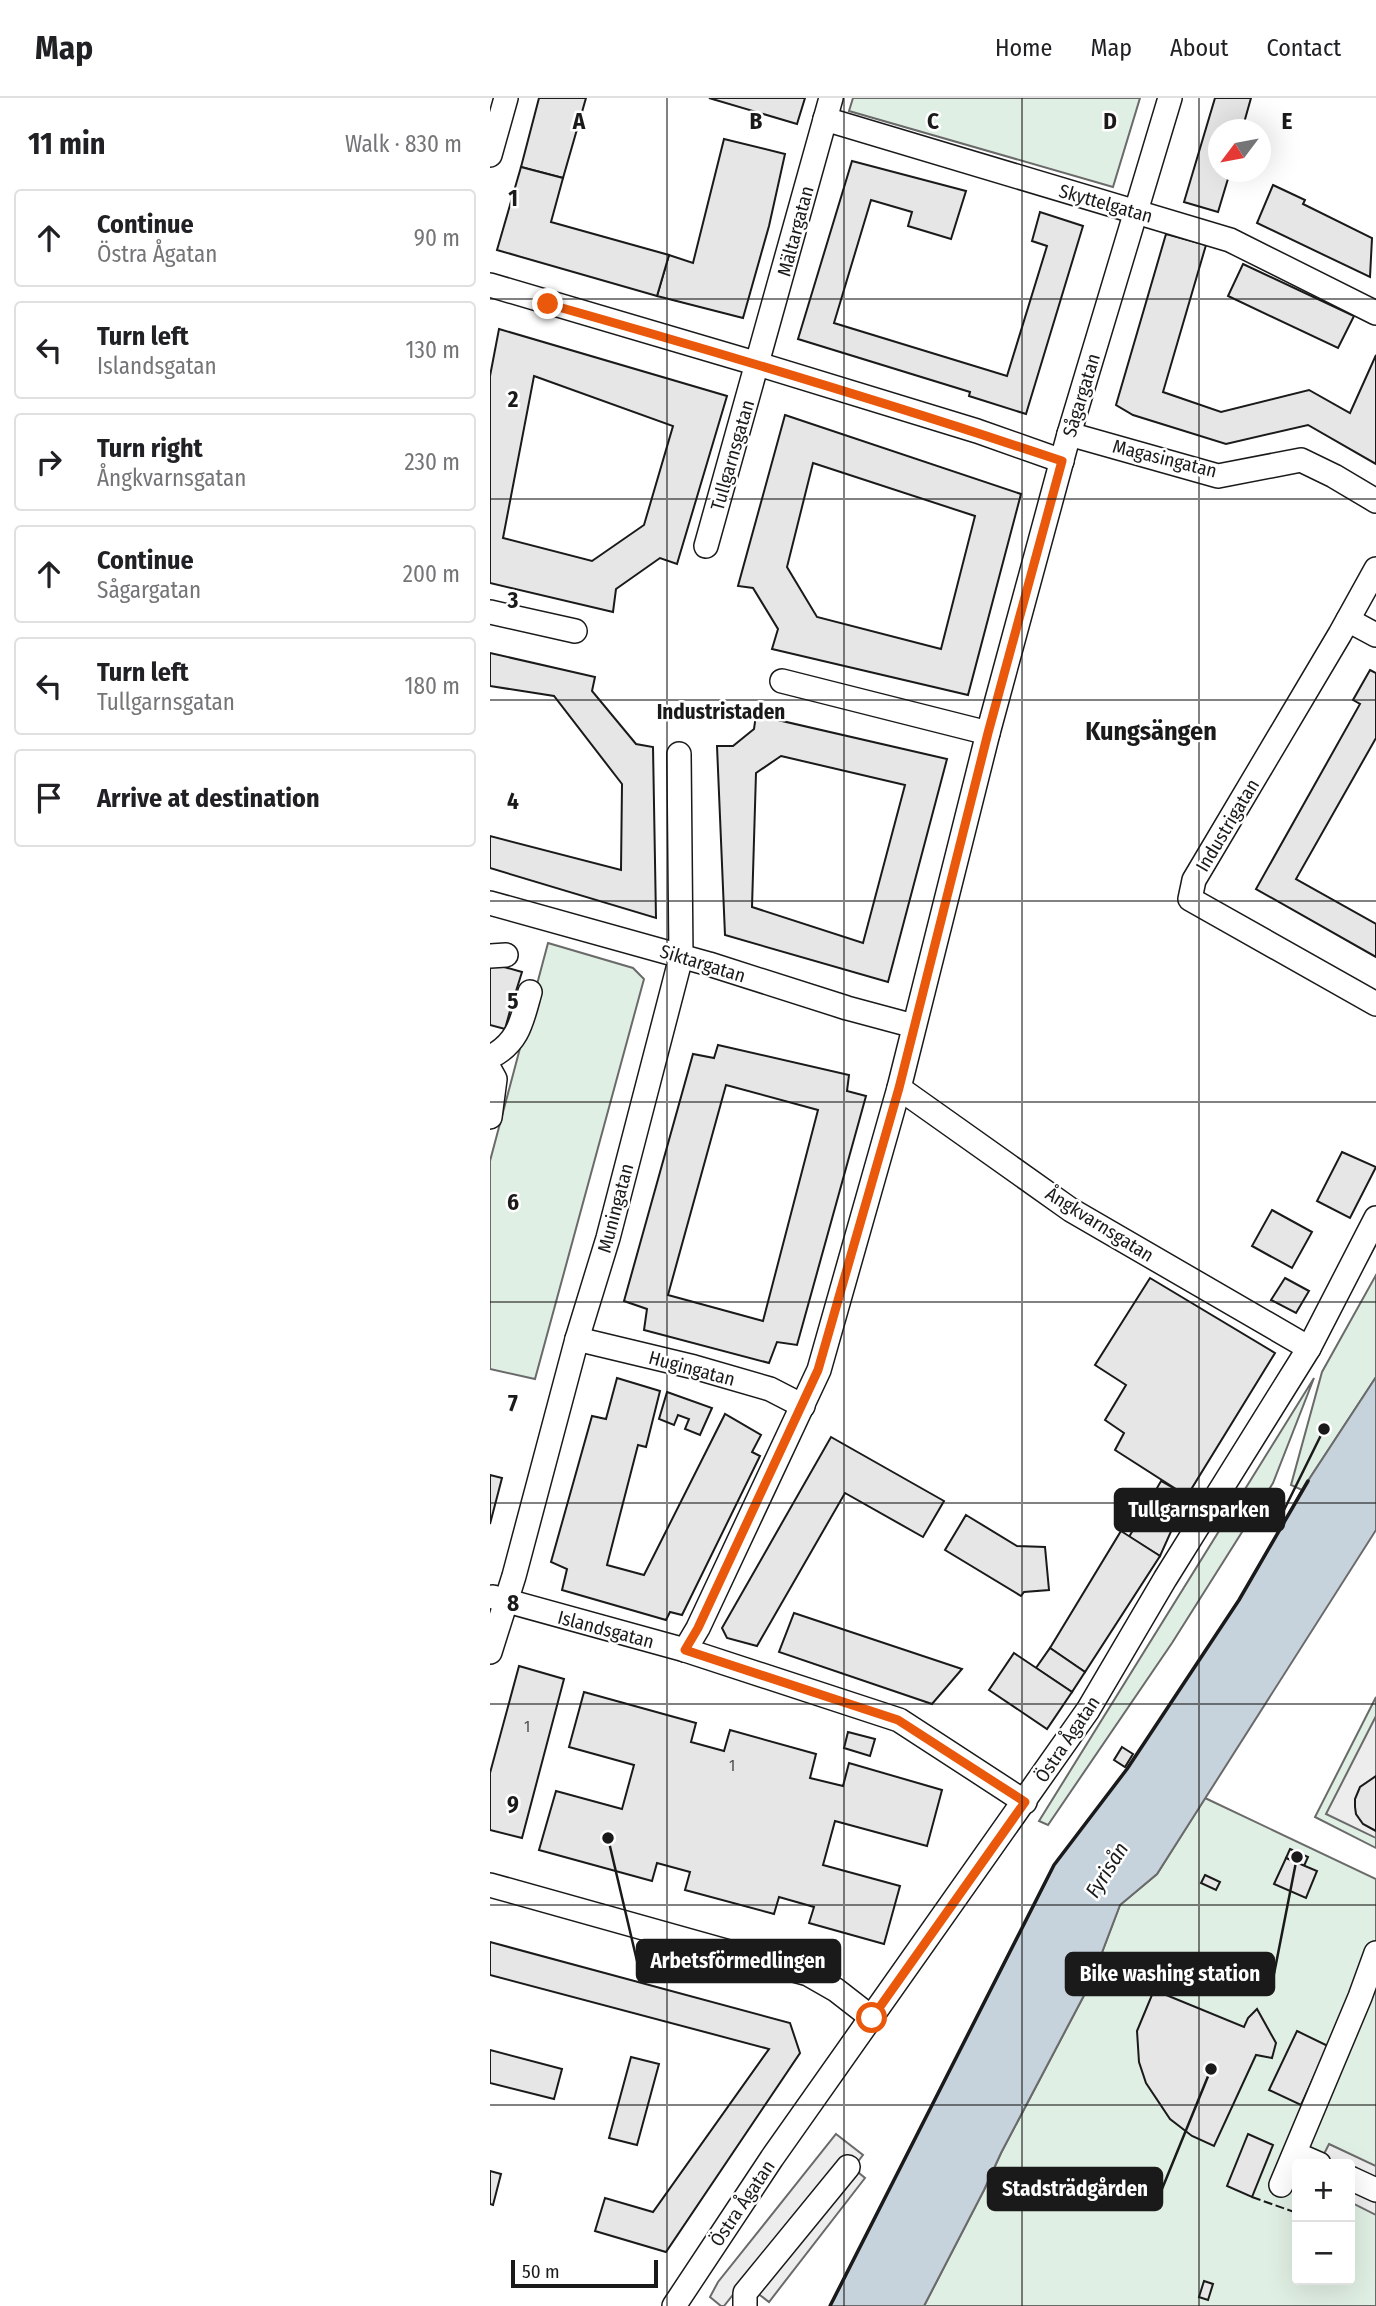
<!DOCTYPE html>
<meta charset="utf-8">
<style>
:root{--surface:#fff;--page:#f2f2f2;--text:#202124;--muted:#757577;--line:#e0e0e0}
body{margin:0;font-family:"Fira Sans Condensed",sans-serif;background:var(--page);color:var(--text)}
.controls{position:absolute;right:21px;bottom:21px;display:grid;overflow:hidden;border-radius:7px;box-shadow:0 7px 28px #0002}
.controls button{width:63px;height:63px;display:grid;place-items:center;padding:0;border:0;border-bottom:2px solid var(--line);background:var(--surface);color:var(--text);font:35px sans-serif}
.compass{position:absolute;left:718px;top:21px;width:63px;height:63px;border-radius:50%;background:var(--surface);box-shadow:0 7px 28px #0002;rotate:238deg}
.scale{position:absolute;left:21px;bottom:18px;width:147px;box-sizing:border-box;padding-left:7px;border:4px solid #1a1a1a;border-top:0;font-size:19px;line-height:24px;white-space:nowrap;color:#1a1a1a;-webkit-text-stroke:5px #fff;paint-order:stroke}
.stop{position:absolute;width:21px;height:21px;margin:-16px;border:5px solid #ea580c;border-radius:50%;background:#fff}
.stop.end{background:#ea580c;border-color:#fff;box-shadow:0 2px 7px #0008}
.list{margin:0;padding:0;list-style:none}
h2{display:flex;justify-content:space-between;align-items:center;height:91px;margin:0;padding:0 28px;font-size:30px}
h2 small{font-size:23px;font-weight:400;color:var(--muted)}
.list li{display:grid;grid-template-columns:46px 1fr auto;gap:21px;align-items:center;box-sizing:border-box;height:98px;margin:0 14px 14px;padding:0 14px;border:2px solid var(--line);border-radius:7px}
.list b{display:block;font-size:26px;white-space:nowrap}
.list p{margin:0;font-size:23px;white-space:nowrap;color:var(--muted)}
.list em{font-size:23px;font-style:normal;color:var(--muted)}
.icon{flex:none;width:38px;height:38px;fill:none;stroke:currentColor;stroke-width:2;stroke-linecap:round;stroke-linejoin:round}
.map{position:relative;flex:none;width:886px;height:2208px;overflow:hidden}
header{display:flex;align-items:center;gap:42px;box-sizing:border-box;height:98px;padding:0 35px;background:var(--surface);border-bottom:2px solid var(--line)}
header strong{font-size:33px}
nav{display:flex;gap:38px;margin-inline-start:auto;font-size:24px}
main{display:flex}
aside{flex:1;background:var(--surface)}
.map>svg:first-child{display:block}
.green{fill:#e0efe3;stroke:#6a6a6a;stroke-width:2;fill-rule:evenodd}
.parking{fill:#ededed;stroke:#6a6a6a;stroke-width:2}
.water{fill:#c6d2dc;stroke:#6a6a6a;stroke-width:2}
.building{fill:#e6e6e6;stroke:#1a1a1a;stroke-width:2;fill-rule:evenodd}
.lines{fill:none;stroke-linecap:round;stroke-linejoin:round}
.minor-casing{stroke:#1a1a1a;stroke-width:26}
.minor{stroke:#fff;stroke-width:23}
.fence{stroke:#1a1a1a;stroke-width:2;stroke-dasharray:9 3.5;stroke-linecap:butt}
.wall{stroke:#1a1a1a;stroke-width:3.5}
.route{stroke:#ea580c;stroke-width:9}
.grid{fill:none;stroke:#1a1a1a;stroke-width:2;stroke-opacity:0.55}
.labels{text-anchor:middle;stroke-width:5;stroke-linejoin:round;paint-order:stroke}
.number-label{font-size:16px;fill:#4d4d4d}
.street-label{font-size:19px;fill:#1a1a1a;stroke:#fff}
.neighbourhood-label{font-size:21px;font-weight:bold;fill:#1a1a1a;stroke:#fff}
.water-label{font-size:21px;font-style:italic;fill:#1a1a1a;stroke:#fff}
.district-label{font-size:26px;font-weight:bold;fill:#1a1a1a;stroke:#fff}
.grid-label{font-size:23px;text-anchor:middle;font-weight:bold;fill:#1a1a1a;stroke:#fff;stroke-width:5;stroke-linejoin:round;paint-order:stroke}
.leader{fill:none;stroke:#1a1a1a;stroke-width:2.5}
.callout-dot{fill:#1a1a1a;stroke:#fff;stroke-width:2.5}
.callout{fill:#1a1a1a;stroke:#1a1a1a;stroke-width:2.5}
.callout-label{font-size:21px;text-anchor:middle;font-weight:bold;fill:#fff}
</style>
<header>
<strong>Map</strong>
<nav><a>Home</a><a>Map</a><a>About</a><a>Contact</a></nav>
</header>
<main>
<aside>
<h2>11 min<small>Walk · 830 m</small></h2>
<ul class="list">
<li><svg class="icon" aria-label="ahead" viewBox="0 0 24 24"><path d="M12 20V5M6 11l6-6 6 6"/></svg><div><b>Continue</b><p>Östra Ågatan</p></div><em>90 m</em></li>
<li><svg class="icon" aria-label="left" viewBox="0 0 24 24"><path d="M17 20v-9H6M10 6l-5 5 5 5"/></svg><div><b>Turn left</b><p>Islandsgatan</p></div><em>130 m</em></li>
<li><svg class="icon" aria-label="right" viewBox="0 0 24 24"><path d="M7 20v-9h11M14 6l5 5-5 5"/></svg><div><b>Turn right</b><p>Ångkvarnsgatan</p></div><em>230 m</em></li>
<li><svg class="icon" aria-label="ahead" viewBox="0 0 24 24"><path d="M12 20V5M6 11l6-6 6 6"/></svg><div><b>Continue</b><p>Sågargatan</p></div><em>200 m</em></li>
<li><svg class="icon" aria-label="left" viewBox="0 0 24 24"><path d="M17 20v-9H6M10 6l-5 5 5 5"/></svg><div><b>Turn left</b><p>Tullgarnsgatan</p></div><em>180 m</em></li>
<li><svg class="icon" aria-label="arrive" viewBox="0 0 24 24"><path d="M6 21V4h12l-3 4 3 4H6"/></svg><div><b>Arrive at destination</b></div></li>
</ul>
</aside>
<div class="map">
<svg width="886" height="2208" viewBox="0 0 886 2208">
<rect width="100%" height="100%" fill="#fff"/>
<g class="green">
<path d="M363,0H650L623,89L359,13Z"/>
<path d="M58,845L143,870L154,881L45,1281L0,1271V1063Z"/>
<path d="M886,1177V1279L812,1392L801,1387L832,1274Z"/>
<path d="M824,1280L783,1385L682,1545L558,1727L549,1723Z"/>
<path d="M886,1599V1750L825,1719Z"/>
<path d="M715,1700L886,1781V2208H434L494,2092L511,2055L600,1886L630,1807L667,1776ZM807,2066H860V2182H807Z"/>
</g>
<g class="parking">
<path d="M886,1618V1740L836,1716Z"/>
<path d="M346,2036L373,2057L363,2070L375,2080L279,2204L253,2184L234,2208H231L220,2199L228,2184Z"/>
<path d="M839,2046L886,2068V2117L860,2104V2066H829Z"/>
</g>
<path class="water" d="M886,1279V1432L667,1776L630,1807L600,1886L511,2055L494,2092L434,2208H340L564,1767L637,1671L749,1502L812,1392Z"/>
<g class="building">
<path d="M49,0H96L73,80L31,69Z"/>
<path d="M219,0H315L307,26Z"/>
<path d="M725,0H761L752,32H729V74H740L728,114L694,104Z"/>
<path d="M234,41L295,56L279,128L253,220L167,198L179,157L203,165Z"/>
<path d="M362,63L476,93L461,141L418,128L422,114L381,102L344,225L517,278L557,148L542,143L550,114L593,128L536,316L479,298L480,294L308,241Z"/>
<path d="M31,69L73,80L61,124L179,157L167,198L7,152Z"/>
<path d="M783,87L815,102L813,106L882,140L880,179L767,125Z"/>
<path d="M676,136L716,147L673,294L731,314L819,292L860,315L886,257V366L818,327L736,346L643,317L626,307Z"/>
<path d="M753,166L864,218L848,250L738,198Z"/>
<path d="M9,231L237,298L187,466L170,460L126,491L123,514L0,485V278ZM44,278L183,328L154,427L102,463L13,440Z"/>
<path d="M295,317L531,396L478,597L282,551L288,531L263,490L248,488ZM323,365L485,418L451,551L327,519L297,469Z"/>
<path d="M0,555L105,579L102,593L146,646L163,649L166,820L0,770V738L131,772L132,686L64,598L0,588Z"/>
<path d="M880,572L886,575V640L806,781L886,826V859L766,791L870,606L863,602Z"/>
<path d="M266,617L457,661L398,884L235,837L227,648H243L264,631ZM291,658L415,687L373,845L262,809L266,675Z"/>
<path d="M0,865L32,874L23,903L28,905L26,914L20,913L15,931L0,927Z"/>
<path d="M228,947L359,977L357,993L376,998L307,1247L287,1244L279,1265L154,1232L157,1211L134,1203L203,956L224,960ZM236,987L328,1012L273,1223L178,1197Z"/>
<path d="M852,1054L886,1069L860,1120L827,1103Z"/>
<path d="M782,1112L822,1134L802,1170L762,1148Z"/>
<path d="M660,1180L785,1255L697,1398L625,1352L634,1335L615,1322L636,1287L605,1267Z"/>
<path d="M795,1180L819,1193L806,1215L781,1202Z"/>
<path d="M127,1280L170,1293L156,1349L148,1347L117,1467L154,1477L235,1316L271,1337L262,1354L270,1358L192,1517L180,1514L176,1522L72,1492L77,1471L61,1464L102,1318L116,1321Z"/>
<path d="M177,1294L222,1310L210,1337L195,1331L199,1321L188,1317L184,1327L169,1321Z"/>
<path d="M341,1339L454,1403L433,1439L355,1395L267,1548L237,1540L232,1530Z"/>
<path d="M0,1377L12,1380L0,1426Z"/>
<path d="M671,1383L697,1398L670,1458L639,1439Z"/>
<path d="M476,1417L527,1448L555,1449L559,1492L534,1494L531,1498L455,1452Z"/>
<path d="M631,1433L670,1458L595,1574L560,1550Z"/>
<path d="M304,1515L472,1571L442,1606L289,1554Z"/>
<path d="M560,1550L595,1574L582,1594L546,1570Z"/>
<path d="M524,1555L582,1594L557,1631L499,1592Z"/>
<path d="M29,1568L74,1581L32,1740L0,1732V1675Z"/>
<path d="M94,1594L206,1625L201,1644L234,1653L240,1632L326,1656L320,1680L353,1688L359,1665L452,1692L437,1748L345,1723L333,1767L410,1788L394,1846L319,1825L324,1809L289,1799L284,1816L195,1792L200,1774L167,1765L162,1783L49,1752L66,1693L132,1711L144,1667L79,1649Z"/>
<path d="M358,1634L385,1641L380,1658L354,1650Z"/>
<path d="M632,1649L643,1656L635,1669L624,1662Z"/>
<path d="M886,1678V1733L873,1726L866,1716L865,1709V1701L870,1689Z"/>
<path d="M800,1751L818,1759L814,1768L796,1760Z"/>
<path d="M796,1760L827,1773L816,1800L784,1786Z"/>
<path d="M715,1777L730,1784L726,1792L711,1785Z"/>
<path d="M0,1844L300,1925L310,1955L176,2154L105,2133L115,2100L163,2114L279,1951L0,1877Z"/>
<path d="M664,1892L754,1929L758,1920L767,1911L786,1945L782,1960L766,1957L724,2048L702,2038L680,2021L656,1985L649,1964L647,1933Z"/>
<path d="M807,1933L838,1948L811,2007L779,1992Z"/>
<path d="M0,1952L72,1971L64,2001L0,1985Z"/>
<path d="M141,1959L169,1966L147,2047L119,2040Z"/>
<path d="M758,2036L783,2047L762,2099L737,2088Z"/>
<path d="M0,2073L11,2076L3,2107L0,2106Z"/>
<path d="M714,2183L723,2186L718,2202L709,2199Z"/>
</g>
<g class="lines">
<defs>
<g id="minor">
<path d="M335,21L740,142L886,215"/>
<path d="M0,57L16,0"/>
<path d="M0,187L268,266L487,333L572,363"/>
<path d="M579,336L728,378L811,362L844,378L886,403"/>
<path d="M216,448L341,0"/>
<path d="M886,471L850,536L704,782L700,801L886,906"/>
<path d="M0,514L85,533"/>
<path d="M858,522L886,537"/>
<path d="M292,583L498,635"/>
<path d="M0,805L219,866L357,910L424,928"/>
<path d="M0,858L16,857"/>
<path d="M0,959C29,945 32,922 40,894"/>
<path d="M0,972L5,981L0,1019"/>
<path d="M409,990L581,1112L819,1250"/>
<path d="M87,1241L204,1269L280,1291L313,1308"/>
<path d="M3,1499L195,1552L409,1622L535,1704"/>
<path d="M195,1552L208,1530L329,1272L409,990L498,635L579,336L680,0"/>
<path d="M0,1554L24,1478L87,1241L118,1140L191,859L189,656"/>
<path d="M0,1787L318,1876L346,1892L382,1920"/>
<path d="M806,2056L829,2066"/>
<path d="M860,2080L886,2092"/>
<path d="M791,2087L870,1899L886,1855"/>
<path d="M184,2208L282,2060L598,1612L675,1481L819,1250L886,1120"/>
<path d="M255,2208V2195L358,2069"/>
</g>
</defs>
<use href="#minor" class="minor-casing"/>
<use href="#minor" class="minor"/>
<path class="fence" d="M762,2099L807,2115"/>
<path class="wall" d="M340,2208L564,1767L637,1671L749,1502L818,1383"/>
</g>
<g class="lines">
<path class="route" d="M58,206C231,255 402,306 572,363L498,635L409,990L328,1272L208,1530L195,1552L408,1622L535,1704L382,1920"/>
</g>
<path class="grid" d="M177,0V2208M354,0V2208M532,0V2208M709,0V2208M0,201H886M0,401H886M0,602H886M0,803H886M0,1004H886M0,1204H886M0,1405H886M0,1606H886M0,1807H886M0,2007H886"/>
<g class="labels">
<g class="number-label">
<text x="37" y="1634">1</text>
<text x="242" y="1673">1</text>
</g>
<g class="street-label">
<text transform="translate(616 105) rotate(16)" y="7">Skyttelgatan</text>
<text transform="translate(305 133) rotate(-75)" y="7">Mältargatan</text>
<text transform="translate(591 297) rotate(-73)" y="7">Sågargatan</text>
<text transform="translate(242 357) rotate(-74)" y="7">Tullgarnsgatan</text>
<text transform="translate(675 360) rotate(14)" y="7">Magasingatan</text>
<text transform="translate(737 727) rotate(-59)" y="7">Industrigatan</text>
<text transform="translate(213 865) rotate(17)" y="7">Siktargatan</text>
<text transform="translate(125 1110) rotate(-75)" y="7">Muningatan</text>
<text transform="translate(610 1126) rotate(32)" y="7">Ångkvarnsgatan</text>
<text transform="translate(202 1270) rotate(15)" y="7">Hugingatan</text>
<text transform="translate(116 1531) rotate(15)" y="7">Islandsgatan</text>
<text transform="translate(577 1641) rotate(-56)" y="7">Östra Ågatan</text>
<text transform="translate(252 2105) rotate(-56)" y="7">Östra Ågatan</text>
</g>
<g class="neighbourhood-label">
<text x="231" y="621">Industristaden</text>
</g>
<g class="water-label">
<text transform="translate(617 1772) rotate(-58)" y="7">Fyrisån</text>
</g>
<g class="district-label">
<text x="661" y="642">Kungsängen</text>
</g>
</g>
<g class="grid-label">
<text x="89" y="31">A</text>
<text x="266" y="31">B</text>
<text x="443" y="31">C</text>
<text x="620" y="31">D</text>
<text x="797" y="31">E</text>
<text x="23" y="108">1</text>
<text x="23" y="309">2</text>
<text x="23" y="510">3</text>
<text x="23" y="711">4</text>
<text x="23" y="911">5</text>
<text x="23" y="1112">6</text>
<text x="23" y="1313">7</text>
<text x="23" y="1513">8</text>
<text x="23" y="1714">9</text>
</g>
<path class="leader" d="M834 1331L794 1412M118 1740L147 1863M807 1759L784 1876M721 1971L672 2091"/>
<g class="callout-dot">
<circle cx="834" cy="1331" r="7"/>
<circle cx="118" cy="1740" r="7"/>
<circle cx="807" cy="1759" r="7"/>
<circle cx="721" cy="1971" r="7"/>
</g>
<g class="callout">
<rect x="625" y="1391" width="169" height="42" rx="7"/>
<rect x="147" y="1842" width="203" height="42" rx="7"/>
<rect x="576" y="1855" width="208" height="42" rx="7"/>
<rect x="498" y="2070" width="174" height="42" rx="7"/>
</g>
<g class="callout-label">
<text x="709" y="1419">Tullgarnsparken</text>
<text x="248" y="1870">Arbetsförmedlingen</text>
<text x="680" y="1883">Bike washing station</text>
<text x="585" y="2098">Stadsträdgården</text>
</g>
</svg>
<div class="controls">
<button>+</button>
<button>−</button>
</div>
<svg class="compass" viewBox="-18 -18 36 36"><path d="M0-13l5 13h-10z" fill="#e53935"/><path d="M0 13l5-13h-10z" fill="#757577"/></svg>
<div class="scale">50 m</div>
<div class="stop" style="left:382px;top:1920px"></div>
<div class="stop end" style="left:58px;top:206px"></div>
</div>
</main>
